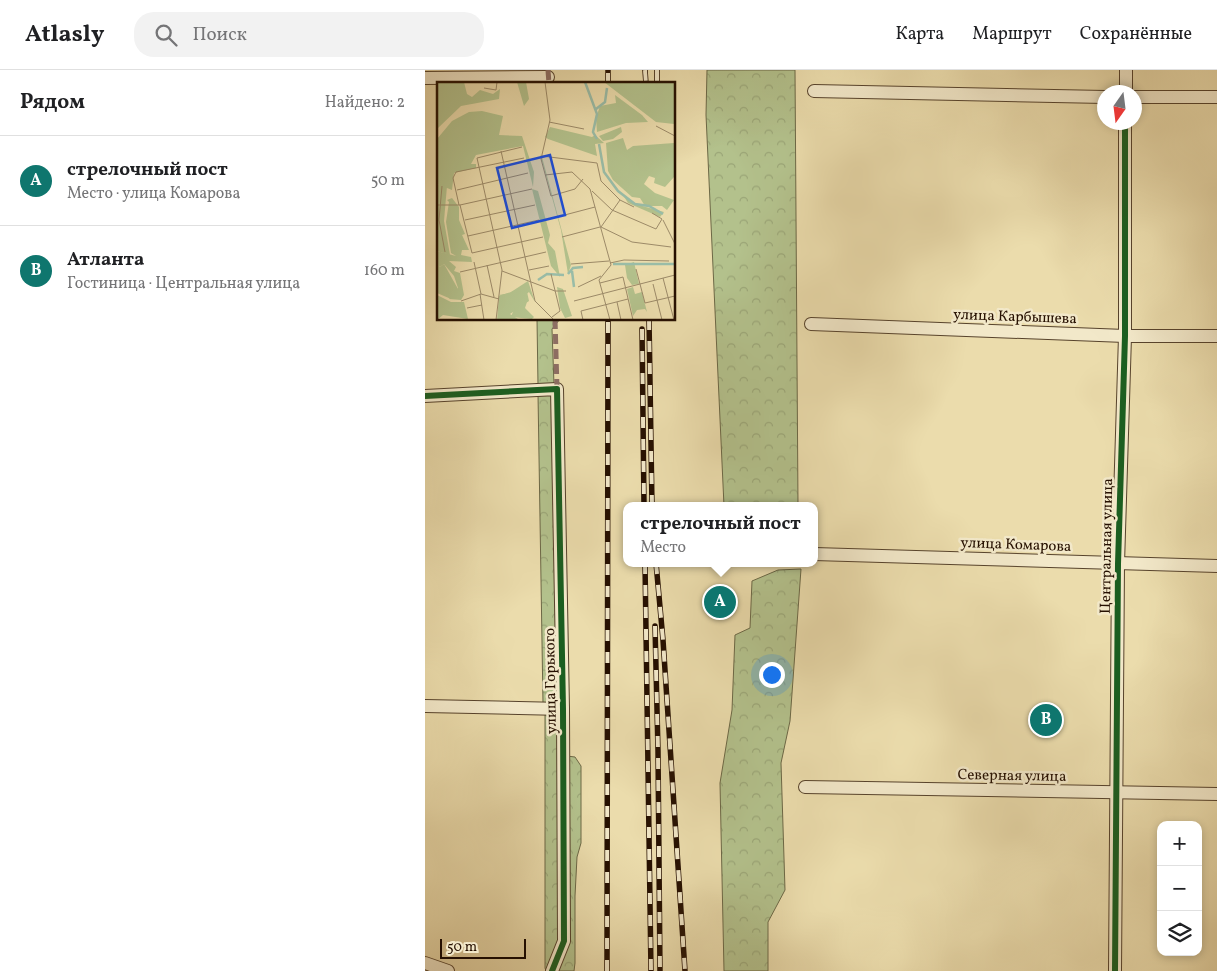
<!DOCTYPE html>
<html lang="ru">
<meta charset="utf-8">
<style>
:root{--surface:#fff;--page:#f2f2f2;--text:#202124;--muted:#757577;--line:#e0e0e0;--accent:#0f766e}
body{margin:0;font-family:Vollkorn,serif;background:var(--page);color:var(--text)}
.controls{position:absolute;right:15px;bottom:15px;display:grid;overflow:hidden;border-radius:10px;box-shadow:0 2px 8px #0003}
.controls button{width:45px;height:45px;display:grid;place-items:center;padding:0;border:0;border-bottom:1px solid var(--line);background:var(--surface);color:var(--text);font:25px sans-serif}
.compass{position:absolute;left:672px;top:15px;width:45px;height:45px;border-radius:50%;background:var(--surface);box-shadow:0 2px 8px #0003;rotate:194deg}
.scale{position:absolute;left:15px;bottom:12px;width:86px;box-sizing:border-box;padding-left:5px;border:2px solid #261001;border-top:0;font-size:14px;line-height:18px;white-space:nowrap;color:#261001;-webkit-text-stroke:4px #f2e8c9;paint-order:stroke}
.you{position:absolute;left:346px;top:604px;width:18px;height:18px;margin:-12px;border:4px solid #fff;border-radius:50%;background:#1a73e8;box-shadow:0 0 0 8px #1a73e833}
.badge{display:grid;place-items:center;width:32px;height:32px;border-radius:50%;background:var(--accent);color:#fff;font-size:16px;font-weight:700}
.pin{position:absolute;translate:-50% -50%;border:2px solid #fff;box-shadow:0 1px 5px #0006}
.popup{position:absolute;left:198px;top:432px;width:195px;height:65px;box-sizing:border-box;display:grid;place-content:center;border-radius:10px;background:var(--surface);filter:drop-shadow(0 1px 4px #0005);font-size:16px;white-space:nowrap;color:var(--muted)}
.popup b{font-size:19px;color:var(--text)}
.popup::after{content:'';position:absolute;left:50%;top:100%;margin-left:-10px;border:10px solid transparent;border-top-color:var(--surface)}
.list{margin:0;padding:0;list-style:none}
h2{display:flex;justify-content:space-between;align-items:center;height:65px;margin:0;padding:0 20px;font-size:21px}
h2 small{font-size:16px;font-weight:400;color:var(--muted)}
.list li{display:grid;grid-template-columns:32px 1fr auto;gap:15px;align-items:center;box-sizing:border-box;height:90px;padding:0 20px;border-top:1px solid var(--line)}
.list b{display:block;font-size:19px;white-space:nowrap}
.list p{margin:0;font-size:16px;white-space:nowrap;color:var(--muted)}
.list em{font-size:16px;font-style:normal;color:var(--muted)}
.icon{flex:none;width:28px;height:28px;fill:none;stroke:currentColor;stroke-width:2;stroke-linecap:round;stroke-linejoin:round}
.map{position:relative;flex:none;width:792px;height:901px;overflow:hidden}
header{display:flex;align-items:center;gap:30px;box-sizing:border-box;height:70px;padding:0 25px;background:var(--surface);border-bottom:1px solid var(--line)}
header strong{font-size:24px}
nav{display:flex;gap:28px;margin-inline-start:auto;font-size:18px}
.search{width:350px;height:45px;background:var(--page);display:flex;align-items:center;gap:12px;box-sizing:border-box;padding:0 18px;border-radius:20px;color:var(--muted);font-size:19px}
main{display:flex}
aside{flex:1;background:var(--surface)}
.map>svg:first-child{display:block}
.forest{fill:url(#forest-crowns);stroke:#6c6846}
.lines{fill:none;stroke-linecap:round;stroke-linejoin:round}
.minor-casing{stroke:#57432c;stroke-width:14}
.minor{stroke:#f2e8c9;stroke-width:12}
.rail-casing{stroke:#261001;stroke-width:5.5}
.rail{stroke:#f2e8c9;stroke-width:4;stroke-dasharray:11;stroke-linecap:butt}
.quiet{stroke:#8d6e63;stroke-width:5;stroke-dasharray:10 5;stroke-linecap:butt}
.cycleway-casing{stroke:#f2e8c9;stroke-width:9}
.cycleway{stroke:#1b5e20;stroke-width:6}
.labels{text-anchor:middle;stroke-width:5;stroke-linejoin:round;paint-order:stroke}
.street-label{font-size:15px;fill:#261001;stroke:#f2e8c9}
.inset-river{fill:none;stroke:#99bca7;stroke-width:2.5}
.inset-road{fill:none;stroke:#9c8a68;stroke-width:1}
.view{fill:#1d4ed8;fill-opacity:0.15;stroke:#1d4ed8;stroke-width:2.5}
.inset-edge{fill:none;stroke:#261001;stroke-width:2.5}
</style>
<header>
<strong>Atlasly</strong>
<div class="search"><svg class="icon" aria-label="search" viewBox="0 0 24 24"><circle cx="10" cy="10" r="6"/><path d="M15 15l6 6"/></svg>Поиск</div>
<nav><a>Карта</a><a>Маршрут</a><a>Сохранённые</a></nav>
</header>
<main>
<aside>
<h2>Рядом<small>Найдено: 2</small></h2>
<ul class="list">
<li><span class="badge">A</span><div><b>стрелочный пост</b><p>Место · улица Комарова</p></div><em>50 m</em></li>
<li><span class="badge">B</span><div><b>Атланта</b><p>Гостиница · Центральная улица</p></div><em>160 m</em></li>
</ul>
</aside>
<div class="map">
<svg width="792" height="901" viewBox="0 0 792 901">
<defs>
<pattern id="forest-crowns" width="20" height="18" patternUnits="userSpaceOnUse" patternTransform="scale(1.25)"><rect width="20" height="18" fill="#b3c18c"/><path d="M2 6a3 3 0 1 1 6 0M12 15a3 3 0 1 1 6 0" fill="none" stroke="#9aa577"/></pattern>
</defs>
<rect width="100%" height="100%" fill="#ebdcac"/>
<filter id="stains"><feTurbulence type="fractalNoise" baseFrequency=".004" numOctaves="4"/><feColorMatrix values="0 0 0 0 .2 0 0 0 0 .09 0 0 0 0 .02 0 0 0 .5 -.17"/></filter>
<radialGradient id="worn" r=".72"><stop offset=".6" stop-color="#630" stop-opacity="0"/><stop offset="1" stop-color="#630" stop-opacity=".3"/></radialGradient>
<g class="forest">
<path d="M282,0H370L373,436H299L281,45Z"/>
<path d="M112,249H135L127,259L129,315H113Z"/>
<path d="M113,324H128L134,634H118Z"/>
<path d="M376,499L365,651L356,693L360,820L343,852V901H299L295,713L307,640L310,565L325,558L327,511L353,500Z"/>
<path d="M120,643H134L135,870L121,901L120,898Z"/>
<path d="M142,686L150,687L156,696V773L152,787L150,826V893L149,901H132Z"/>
</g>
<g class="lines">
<defs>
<g id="minor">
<path d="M0,8L123,7"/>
<path d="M389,21L680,27"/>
<path d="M701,22V0"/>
<path d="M710,27H792"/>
<path d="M386,254L700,266H792"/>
<path d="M0,326L132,319L138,639L139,871L127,901"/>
<path d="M389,484L792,496"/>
<path d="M0,636L138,639"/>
<path d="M380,717L792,724"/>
<path d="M0,893L23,901"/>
<path d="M690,901L693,494L700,266V52"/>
</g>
</defs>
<use href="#minor" class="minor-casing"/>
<use href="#minor" class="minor"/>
<defs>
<g id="rail">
<path d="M220,0L221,14"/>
<path d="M232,0V14"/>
<path d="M183,14V0"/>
<path d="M224,249L227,436"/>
<path d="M217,259L219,436"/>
<path d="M220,493L226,901"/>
<path d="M231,493L238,570L260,901"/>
<path d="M230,556L233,681L235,901"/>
<path d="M182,901L183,249"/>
</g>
</defs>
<use href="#rail" class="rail-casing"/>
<use href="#rail" class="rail"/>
<g class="quiet">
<path d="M123,0L124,14"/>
<path d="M130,249L132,319"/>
</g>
<defs>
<g id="cycleway">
<path d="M0,326L132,319L138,639L139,871L127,901"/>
<path d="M690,901L693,494L700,266V52"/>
</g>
</defs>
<use href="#cycleway" class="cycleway-casing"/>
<use href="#cycleway" class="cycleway"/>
</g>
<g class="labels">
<g class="street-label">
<text transform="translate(590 246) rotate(2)" y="5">улица Карбышева</text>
<text transform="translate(591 474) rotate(2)" y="5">улица Комарова</text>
<text transform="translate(681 476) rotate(-89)" y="5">Центральная улица</text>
<text transform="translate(125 611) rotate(-91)" y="5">улица Горького</text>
<text transform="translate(587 705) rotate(1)" y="5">Северная улица</text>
</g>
</g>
<g transform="translate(12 12)">
<rect width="238" height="238" fill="#ebdcac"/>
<path d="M113,45L155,55L158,53L167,61L158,62L160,74L111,57L108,55ZM7,182L21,207L14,217L0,211V183L3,185ZM196,205L198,212L205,210L210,230L208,227L200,228L196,234L190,207Z" fill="#b3c18c"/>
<path d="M0,0H27L30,12L35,15L43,8L56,12L63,7L62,17L24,24L0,47ZM80,0H89L92,17L87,24ZM167,0H237V42L219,40ZM178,13L205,33L211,40L189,41L160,50L159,36L163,24L179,21ZM45,29L66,34L62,53L85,54L97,90L96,105L86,64L39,73L34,82H39V86L17,91L15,108L0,102V57L15,39L32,30ZM184,45L185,50L176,57L166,59L162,54ZM186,56L190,68L196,64L237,61V95L228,105L217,101L218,96L212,94L207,102L218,111L237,118L230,128L225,124H208L203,116L195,115L176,98L171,89L169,61ZM103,72L105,75L134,183L131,192L124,148ZM95,107L101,109L113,153L111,161L118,169L123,195L114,184ZM186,113L198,122L227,130L223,135L191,121ZM15,116L22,125V138L28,152L25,153L32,168H25L24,173L34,175L35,180L12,179L19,185L17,189L23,191L27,213L24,218L12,217L21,206L17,194L7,182L3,185L0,183V169L19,174L14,171L9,140L12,120L10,118ZM197,180L202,202L195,203L190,196L188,183ZM91,199L98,220L92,210L78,221L62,213L78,210H74ZM120,205L126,207L135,234L128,236L123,226ZM0,213L14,220H27L31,237L6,233L0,238ZM90,220L88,226L97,235L95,237L74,235L77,227Z" fill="#b3c18c"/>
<path d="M89,205L92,219L73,232L81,237L60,238L62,214Z" fill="#b3c18c"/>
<path d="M0,102L10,104L7,139L13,173L0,169Z" fill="#b3c18c"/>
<path class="inset-river" d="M148,0L160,32L156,50L160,57M159,27L168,20L170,6M162,62L167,90L181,109L198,122L212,124L226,132M176,182H238M135,189L137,205M131,192L136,186L146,185M101,198L110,192L127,193"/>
<path class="inset-road" d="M108,0L113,38L104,77L114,114L138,107L146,97M47,6L59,8L60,0M112,40L147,47M219,44L238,54M64,69L98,219L117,238M105,74L160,81L164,99L183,118L164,145M108,93L135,90L153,107L174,183L162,198L173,238M5,104L2,138L8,170M20,108L91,91M155,109L175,128L219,147L225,137L215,131M183,118L197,125M0,123H23L95,107M22,123L16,96L19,90L87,76M23,123L35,171L106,155M120,135L158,125M28,138L98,123M226,138L238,162M164,145L195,160L234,165M31,154L102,138M125,155L163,145M37,180L44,212L62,217M173,181L187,178L232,179M134,182L172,179M50,183L57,215M199,187L208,221L238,214M92,188L112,184M65,189L118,209H129M23,190L109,170M114,192L123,229L115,235M226,196L237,238M163,201L186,195L196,238M216,202L225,238M141,205L164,194M43,212L47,238M24,219L44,212M137,219L238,193M180,220L184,238M30,226L45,223M59,238L65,188L40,76L85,65M146,238L144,229L191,217"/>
<path class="view" d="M113,73L128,133L75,146L60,86Z"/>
<rect width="238" height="238" class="inset-edge"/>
</g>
<rect width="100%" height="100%" filter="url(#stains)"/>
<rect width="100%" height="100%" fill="url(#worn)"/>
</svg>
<div class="controls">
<button>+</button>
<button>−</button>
<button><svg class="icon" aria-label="layers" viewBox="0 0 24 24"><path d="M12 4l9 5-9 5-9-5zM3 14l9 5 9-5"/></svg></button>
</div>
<svg class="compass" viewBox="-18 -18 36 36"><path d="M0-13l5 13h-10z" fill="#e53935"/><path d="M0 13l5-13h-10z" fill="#757577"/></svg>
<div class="scale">50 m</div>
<div class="you"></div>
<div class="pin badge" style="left:295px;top:532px">A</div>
<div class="popup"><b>стрелочный пост</b>Место</div>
<div class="pin badge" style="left:621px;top:650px">B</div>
</div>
</main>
